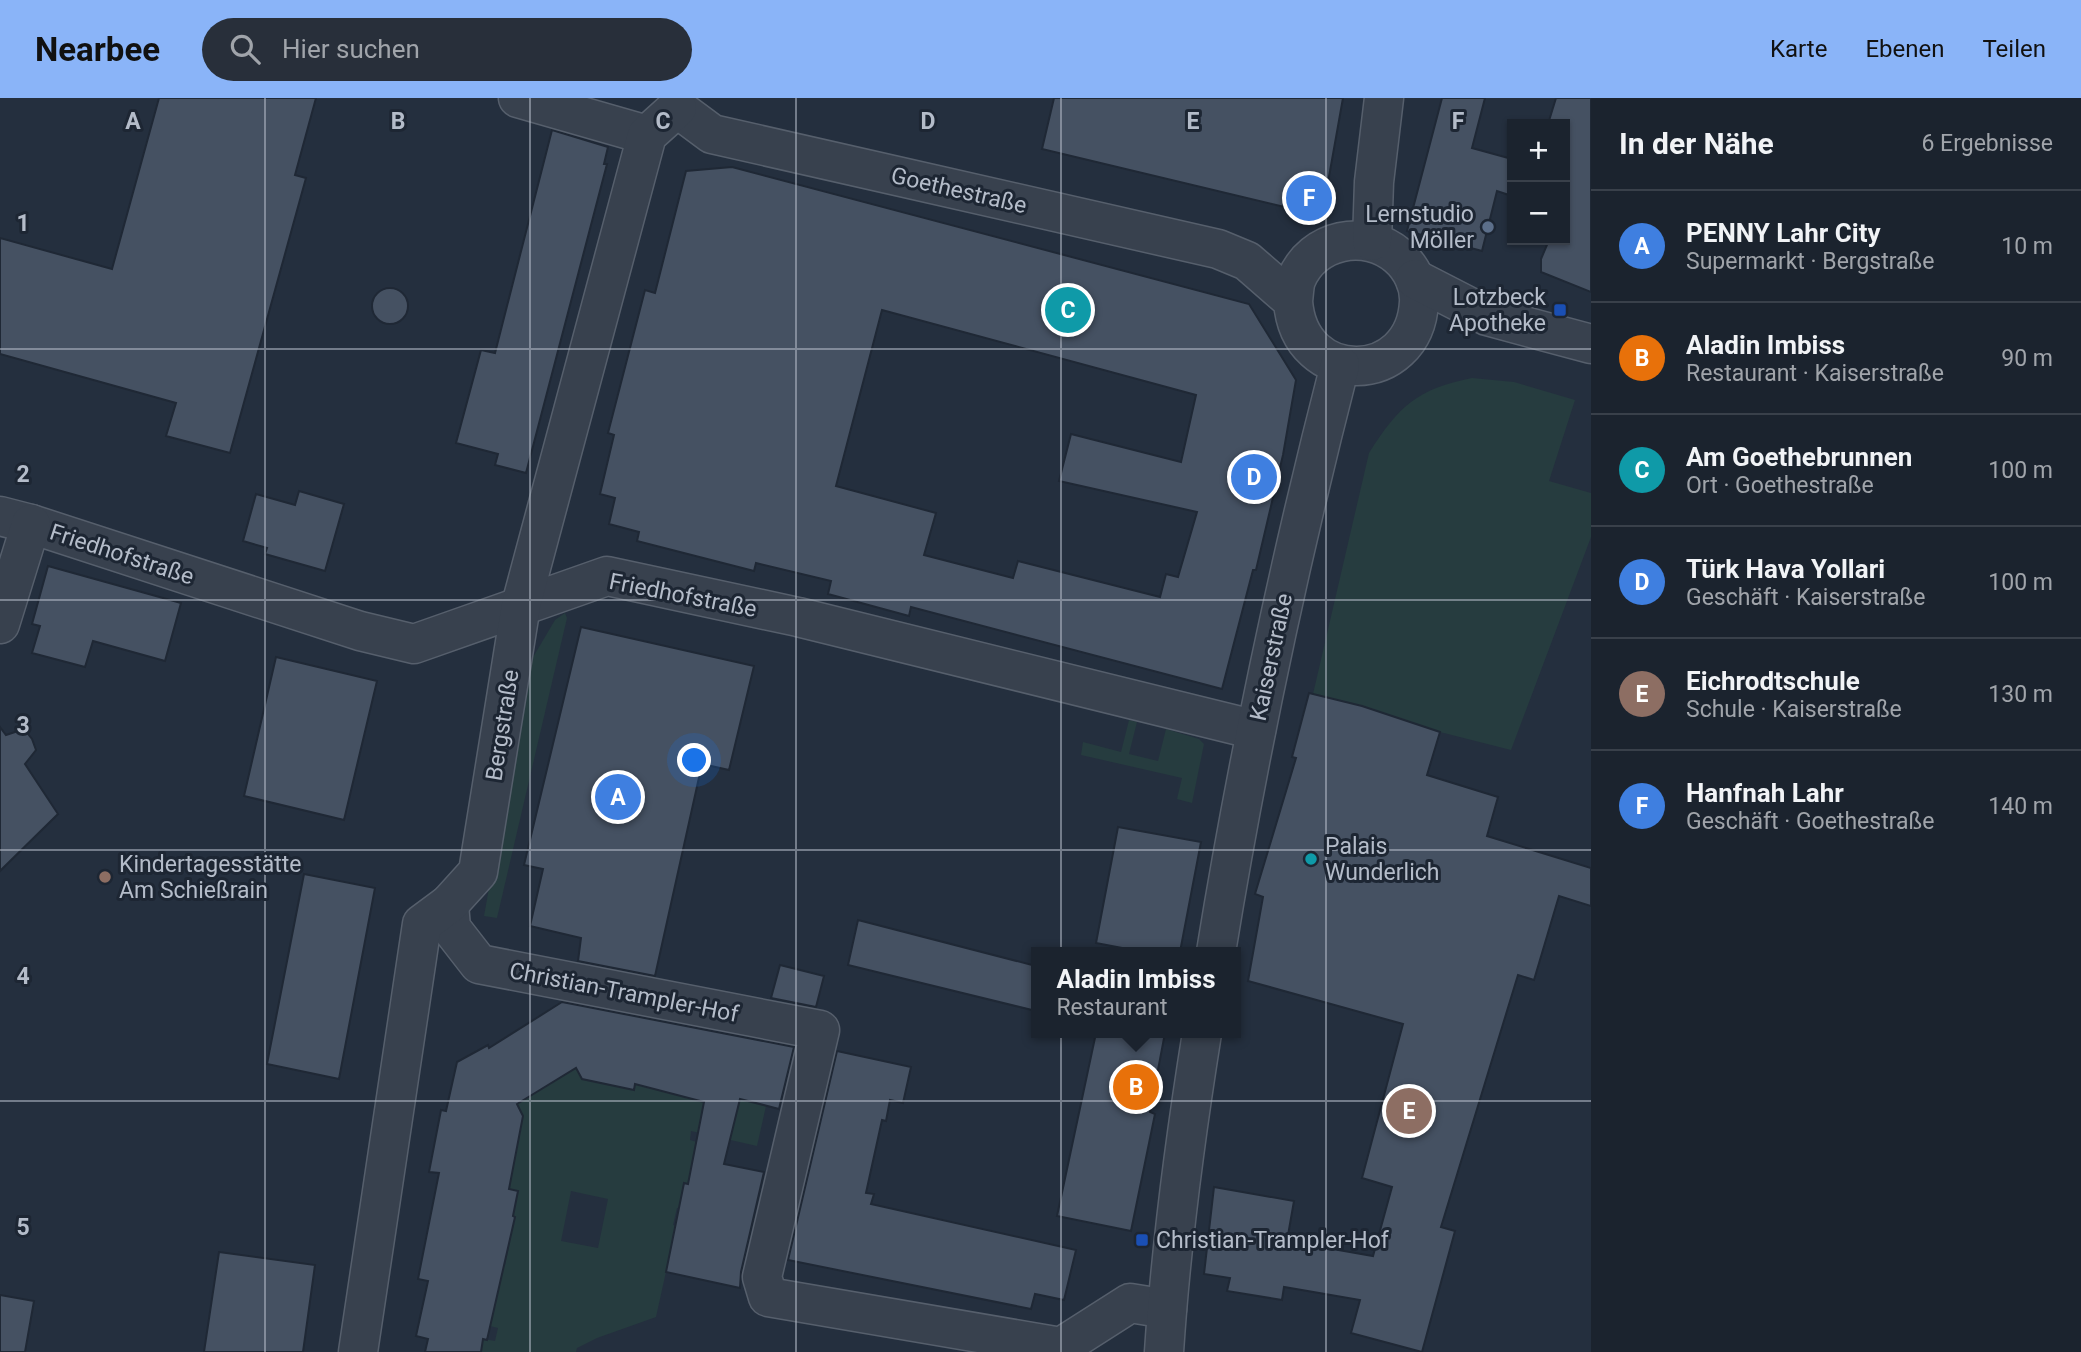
<!DOCTYPE html>
<html lang="de">
<meta charset="utf-8">
<style>
:root{--surface:#1b232e;--page:#282f3a;--text:#f1f3f6;--muted:#a0a4aa;--line:#39404a;--accent:#8ab4f8}
body{margin:0;font-family:Roboto,sans-serif;background:var(--page);color:var(--text)}
.controls{position:absolute;right:21px;top:21px;display:grid;overflow:hidden;border-radius:0px;box-shadow:0 2px 5px #0004}
.controls button{width:63px;height:63px;display:grid;place-items:center;padding:0;border:0;border-bottom:2px solid var(--line);background:var(--surface);color:var(--text);font:35px sans-serif}
.you{position:absolute;left:695px;top:663px;width:24px;height:24px;margin:-18px;border:5px solid #fff;border-radius:50%;background:#1a73e8;box-shadow:0 0 0 10px #1a73e833}
.badge{display:grid;place-items:center;width:46px;height:46px;border-radius:50%;background:var(--accent);color:#fff;font-size:23px;font-weight:700}
.pin{position:absolute;translate:-50% -50%;border:4px solid #fff;box-shadow:0 2px 7px #0006}
.popup{position:absolute;left:1031px;top:849px;width:210px;height:91px;box-sizing:border-box;display:grid;place-content:center;border-radius:0px;background:var(--surface);filter:drop-shadow(0 2px 5px #0005);font-size:23px;white-space:nowrap;color:var(--muted)}
.popup b{font-size:26px;color:var(--text)}
.popup::after{content:'';position:absolute;left:50%;top:100%;margin-left:-14px;border:14px solid transparent;border-top-color:var(--surface)}
.list{margin:0;padding:0;list-style:none}
h2{display:flex;justify-content:space-between;align-items:center;height:91px;margin:0;padding:0 28px;font-size:30px}
h2 small{font-size:23px;font-weight:400;color:var(--muted)}
.list li{display:grid;grid-template-columns:46px 1fr auto;gap:21px;align-items:center;box-sizing:border-box;height:112px;padding:0 28px;border-top:2px solid var(--line)}
.list b{display:block;font-size:26px;white-space:nowrap}
.list p{margin:0;font-size:23px;white-space:nowrap;color:var(--muted)}
.list em{font-size:23px;font-style:normal;color:var(--muted)}
.icon{flex:none;width:38px;height:38px;fill:none;stroke:currentColor;stroke-width:2;stroke-linecap:round;stroke-linejoin:round}
.map{position:relative;flex:none;width:1591px;height:1254px;overflow:hidden}
header{display:flex;align-items:center;gap:42px;box-sizing:border-box;height:98px;padding:0 35px;background:var(--accent);color:#111}
header strong{font-size:33px}
nav{display:flex;gap:38px;margin-inline-start:auto;font-size:24px}
.search{width:490px;height:63px;background:var(--page);display:flex;align-items:center;gap:18px;box-sizing:border-box;padding:0 24px;border-radius:38px;color:var(--muted);font-size:26px}
main{display:flex}
aside{flex:1;background:var(--surface)}
.map>svg:first-child{display:block}
.green{fill:#263c3f;fill-rule:evenodd}
.building{fill:#455162;stroke:#1f2835;stroke-width:2;fill-rule:evenodd}
.lines{fill:none;stroke-linecap:round;stroke-linejoin:round}
.minor-casing{stroke:#565f6c;stroke-width:41}
.minor{stroke:#38414e;stroke-width:38}
.grid{fill:none;stroke:#b4bcc9;stroke-width:2;stroke-opacity:0.55}
.service-dot{fill:#5c6f8a;stroke:#1d2633;stroke-width:2.5}
.transit-dot{fill:#1a4fb4;stroke:#1d2633;stroke-width:2.5}
.culture-dot{fill:#0f9aa8;stroke:#1d2633;stroke-width:2.5}
.education-dot{fill:#8d6e63;stroke:#1d2633;stroke-width:2.5}
.labels{text-anchor:middle;stroke-width:6;stroke-linejoin:round;paint-order:stroke}
.street-label{font-size:23px;fill:#b4bcc9;stroke:#1d2633}
.poi-label{font-size:23px;fill:#b4bcc9;stroke:#1d2633;text-anchor:start}
.grid-label{font-size:23px;text-anchor:middle;font-weight:bold;fill:#b4bcc9;stroke:#1d2633;stroke-width:6;stroke-linejoin:round;paint-order:stroke}
</style>
<header>
<strong>Nearbee</strong>
<div class="search"><svg class="icon" aria-label="search" viewBox="0 0 24 24"><circle cx="10" cy="10" r="6"/><path d="M15 15l6 6"/></svg>Hier suchen</div>
<nav><a>Karte</a><a>Ebenen</a><a>Teilen</a></nav>
</header>
<main>
<div class="map">
<svg width="1591" height="1254" viewBox="0 0 1591 1254">
<rect width="100%" height="100%" fill="#242f3e"/>
<g class="green">
<path d="M1472,280L1514,284L1575,302L1549,383L1591,395V439L1511,652L1440,634L1313,596L1369,355C1399,308 1417,291 1472,280Z"/>
<path d="M565,515L567,520L497,820L484,818L529,566L555,522Z"/>
<path d="M1129,622L1137,624L1129,656L1158,663L1166,631L1199,641L1204,646L1192,705L1177,701L1182,680L1081,657L1083,644L1121,654Z"/>
<path d="M576,970L579,976L605,986L634,992L636,977L737,1012L740,1001L766,1008L757,1048L691,1033L690,1042L697,1044L695,1088L683,1086L682,1111L677,1110L673,1127L686,1130L671,1151L656,1219L597,1240L577,1250L576,1254H481L483,1241L495,1243L498,1230L474,1224L491,1164L505,1167L515,1119L504,1116L515,1107L518,1093L505,1090L515,1059L520,1036L513,999ZM571,1093L608,1101L598,1150L561,1143Z"/>
</g>
<g class="building">
<path d="M159,0H316L295,77L306,80L230,355L166,338L176,305L0,256V140L112,171Z"/>
<path d="M1054,0H1343L1322,118L1042,51Z"/>
<path d="M1442,0H1485L1472,50L1512,61V98L1497,93L1482,153L1407,133Z"/>
<path d="M1556,0H1591V194L1541,174V161L1549,142H1565V26H1548Z"/>
<path d="M552,32L608,49L604,66H607L526,375L495,367L498,356L456,345L481,252L495,255Z"/>
<path d="M732,69L1249,206L1296,282L1283,357L1256,472H1253L1222,591L911,509L909,518L828,496L831,483L756,465L754,473L637,443L639,434L609,426L615,400L600,396L614,337L608,335L645,192L655,195L686,73ZM882,212L1196,297L1181,364L1071,336L1059,383L1197,414L1178,479L1166,476L1160,499L1018,463L1013,480L924,457L936,415L836,388Z"/>
<circle cx="390" cy="208" r="18"/>
<path d="M299,393L344,406L325,473L265,456L267,450L243,443L256,396L295,407Z"/>
<path d="M48,468L181,505L165,563L93,543L85,569L32,555L40,528L32,526Z"/>
<path d="M581,529L754,568L729,672L702,666L655,878L578,863L581,840L530,828L543,771L524,767Z"/>
<path d="M276,559L377,583L344,722L244,698Z"/>
<path d="M1309,595L1362,608L1440,634L1427,677L1498,699L1487,738L1591,770V808L1559,798L1534,882L1518,877L1441,1129L1455,1133L1422,1254L1351,1235L1360,1202L1284,1189L1282,1202L1227,1193L1230,1180L1204,1176L1214,1089L1294,1103L1287,1143L1373,1158L1392,1089L1362,1080L1403,926L1248,883L1263,799L1255,796L1296,660L1292,659Z"/>
<path d="M0,629L6,637L24,631L32,641L36,652L25,666L58,716L0,773Z"/>
<path d="M1118,729L1201,744L1180,854H1143L1096,845Z"/>
<path d="M304,776L375,790L339,981L267,966Z"/>
<path d="M858,822L1036,868V913L848,867Z"/>
<path d="M780,867L824,878L816,909L771,900Z"/>
<path d="M562,904L794,949L779,1011L740,1001L724,1066L764,1074L741,1174L740,1190L666,1174L684,1085L688,1086L704,1004L635,986L634,992L582,981L576,970L517,1006L523,1018L509,1091L518,1093L513,1118L515,1119L487,1242L483,1241L481,1254H425L428,1241L416,1238L428,1183L418,1181L439,1075L429,1074L441,1012L446,1013L457,964L488,947L489,950Z"/>
<path d="M1096,935H1165L1150,1014L1155,1016L1131,1133L1057,1118Z"/>
<path d="M837,953L911,969L903,1005L890,1002L886,1023L882,1022L866,1095L874,1096L871,1106L1076,1152L1064,1202L1035,1196L1031,1211L788,1162Z"/>
<path d="M219,1154L315,1167L303,1254H204Z"/>
<path d="M0,1197L34,1203L25,1254H0Z"/>
</g>
<g class="lines">
<defs>
<g id="minor">
<path d="M518,0L647,37"/>
<path d="M677,10L712,36L1218,151L1247,163L1293,203C1299,291 1415,288 1419,204C1420,187 1411,169 1398,158C1366,130 1312,141 1296,182C1294,188 1294,196 1293,203"/>
<path d="M1372,143L1374,84L1384,0"/>
<path d="M1415,181L1487,218L1591,246"/>
<path d="M0,418L31,426L360,533L414,546L607,478L798,519L1256,632"/>
<path d="M0,526L31,426"/>
<path d="M449,806L451,830L479,866L820,932L762,1179L768,1199L1061,1249L1130,1205L1167,1211"/>
<path d="M1216,854C1248,657 1290,461 1340,267"/>
<path d="M358,1254L422,826L449,806L478,774L521,507L647,37L677,10"/>
<path d="M1164,1254C1171,1147 1185,1041 1202,935"/>
</g>
</defs>
<use href="#minor" class="minor-casing"/>
<use href="#minor" class="minor"/>
</g>
<path class="grid" d="M265,0V1254M530,0V1254M796,0V1254M1061,0V1254M1326,0V1254M0,251H1591M0,502H1591M0,752H1591M0,1003H1591"/>
<circle class="service-dot" cx="1488" cy="129" r="7"/>
<g class="transit-dot">
<rect x="1553" y="205" width="14" height="14" rx="3.5"/>
<rect x="1135" y="1135" width="14" height="14" rx="3.5"/>
</g>
<circle class="culture-dot" cx="1311" cy="761" r="7"/>
<circle class="education-dot" cx="105" cy="779" r="7"/>
<g class="labels">
<g class="street-label">
<text transform="translate(959 92) rotate(13)" y="8">Goethestraße</text>
<text transform="translate(122 456) rotate(18)" y="8">Friedhofstraße</text>
<text transform="translate(683 497) rotate(11)" y="8">Friedhofstraße</text>
<text transform="translate(1271 559) rotate(-78)" y="8">Kaiserstraße</text>
<text transform="translate(502 627) rotate(-81)" y="8">Bergstraße</text>
<text transform="translate(624 894) rotate(11)" y="8">Christian-Trampler-Hof</text>
</g>
<g class="poi-label">
<text x="1474" y="124" text-anchor="end">Lernstudio<tspan x="1474" dy="26">Möller</tspan></text>
<text x="1546" y="207" text-anchor="end">Lotzbeck<tspan x="1546" dy="26">Apotheke</tspan></text>
<text x="1325" y="756">Palais<tspan x="1325" dy="26">Wunderlich</tspan></text>
<text x="119" y="774">Kindertagesstätte<tspan x="119" dy="26">Am Schießrain</tspan></text>
<text x="1156" y="1150">Christian-Trampler-Hof</text>
</g>
</g>
<g class="grid-label">
<text x="133" y="31">A</text>
<text x="398" y="31">B</text>
<text x="663" y="31">C</text>
<text x="928" y="31">D</text>
<text x="1193" y="31">E</text>
<text x="1458" y="31">F</text>
<text x="23" y="133">1</text>
<text x="23" y="384">2</text>
<text x="23" y="635">3</text>
<text x="23" y="886">4</text>
<text x="23" y="1137">5</text>
</g>
</svg>
<div class="controls">
<button>+</button>
<button>−</button>
</div>
<div class="you"></div>
<div class="pin badge" style="left:618px;top:699px;background:#3f7fe0">A</div>
<div class="pin badge" style="left:1136px;top:989px;background:#e8710a">B</div>
<div class="popup"><b>Aladin Imbiss</b>Restaurant</div>
<div class="pin badge" style="left:1068px;top:212px;background:#0f9aa8">C</div>
<div class="pin badge" style="left:1254px;top:379px;background:#3f7fe0">D</div>
<div class="pin badge" style="left:1409px;top:1013px;background:#8d6e63">E</div>
<div class="pin badge" style="left:1309px;top:100px;background:#3f7fe0">F</div>
</div>
<aside>
<h2>In der Nähe<small>6 Ergebnisse</small></h2>
<ul class="list">
<li><span class="badge" style="background:#3f7fe0">A</span><div><b>PENNY Lahr City</b><p>Supermarkt · Bergstraße</p></div><em>10 m</em></li>
<li><span class="badge" style="background:#e8710a">B</span><div><b>Aladin Imbiss</b><p>Restaurant · Kaiserstraße</p></div><em>90 m</em></li>
<li><span class="badge" style="background:#0f9aa8">C</span><div><b>Am Goethebrunnen</b><p>Ort · Goethestraße</p></div><em>100 m</em></li>
<li><span class="badge" style="background:#3f7fe0">D</span><div><b>Türk Hava Yollari</b><p>Geschäft · Kaiserstraße</p></div><em>100 m</em></li>
<li><span class="badge" style="background:#8d6e63">E</span><div><b>Eichrodtschule</b><p>Schule · Kaiserstraße</p></div><em>130 m</em></li>
<li><span class="badge" style="background:#3f7fe0">F</span><div><b>Hanfnah Lahr</b><p>Geschäft · Goethestraße</p></div><em>140 m</em></li>
</ul>
</aside>
</main>
